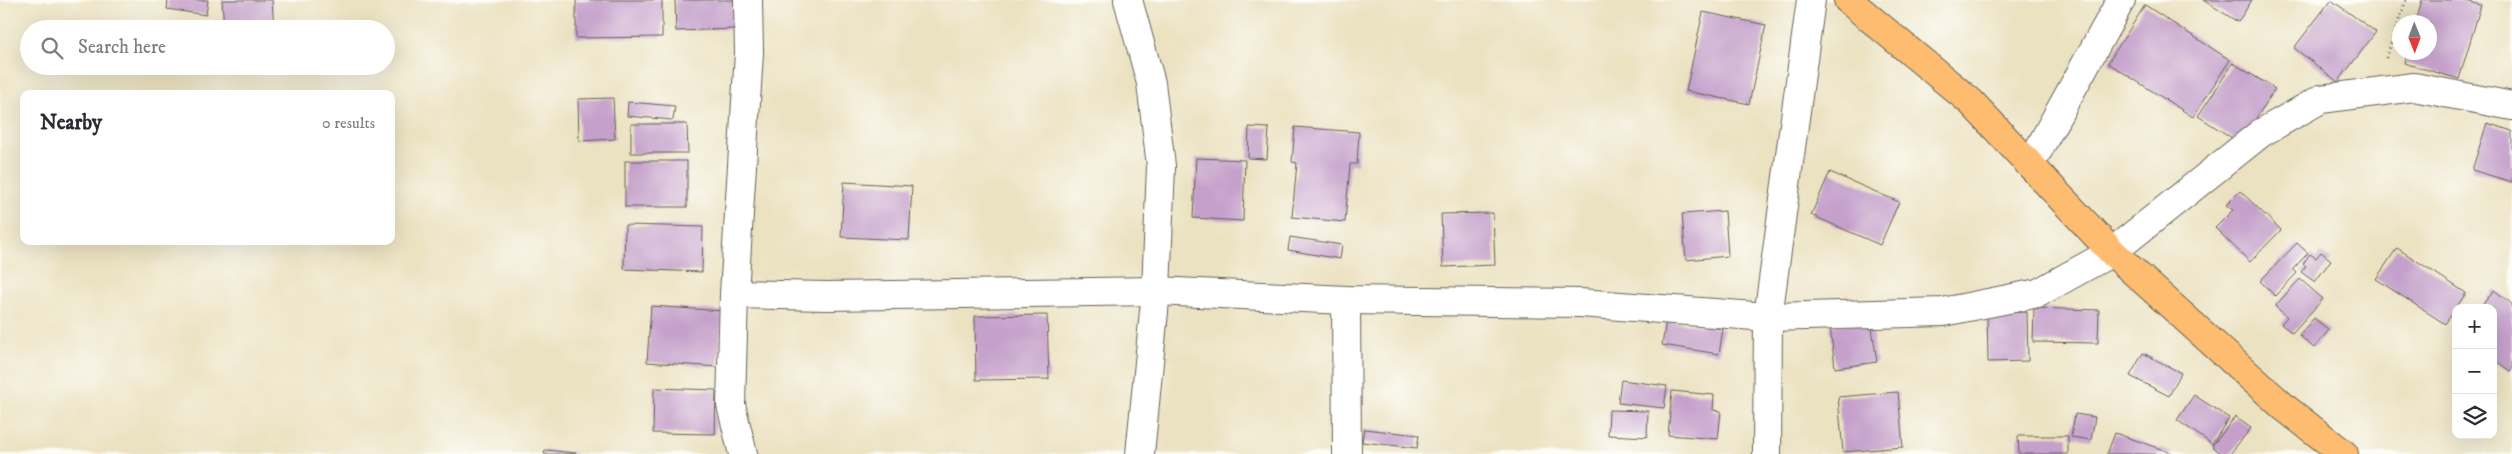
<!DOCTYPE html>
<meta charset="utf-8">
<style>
:root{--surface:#fff;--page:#f2f2f3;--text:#2b2b33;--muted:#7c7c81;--line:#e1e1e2}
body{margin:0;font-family:"IM FELL DW Pica",serif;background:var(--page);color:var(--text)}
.controls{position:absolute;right:15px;bottom:15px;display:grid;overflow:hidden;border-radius:10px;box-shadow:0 5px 20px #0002}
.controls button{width:45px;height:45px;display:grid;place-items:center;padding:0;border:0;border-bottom:1px solid var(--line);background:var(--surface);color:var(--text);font:25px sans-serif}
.compass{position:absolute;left:2392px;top:15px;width:45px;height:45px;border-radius:50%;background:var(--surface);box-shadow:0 5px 20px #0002;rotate:179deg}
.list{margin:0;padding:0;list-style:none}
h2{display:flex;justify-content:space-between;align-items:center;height:65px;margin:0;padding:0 20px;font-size:21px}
h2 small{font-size:16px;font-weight:400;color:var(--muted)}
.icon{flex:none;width:28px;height:28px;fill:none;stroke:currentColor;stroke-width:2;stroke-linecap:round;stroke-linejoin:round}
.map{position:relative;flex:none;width:2512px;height:454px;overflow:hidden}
.search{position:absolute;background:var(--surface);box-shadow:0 5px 20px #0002;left:20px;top:20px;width:375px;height:55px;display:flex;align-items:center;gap:12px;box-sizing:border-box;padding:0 18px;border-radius:28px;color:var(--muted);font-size:19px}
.panel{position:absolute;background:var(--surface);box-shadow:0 5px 20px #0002;left:20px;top:90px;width:375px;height:155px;border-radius:10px}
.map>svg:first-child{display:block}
.building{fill:#c5a0cb}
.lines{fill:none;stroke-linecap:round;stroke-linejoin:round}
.minor-casing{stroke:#646156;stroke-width:30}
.major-casing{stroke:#646156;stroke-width:30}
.path{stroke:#646156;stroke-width:3;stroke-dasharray:1 4;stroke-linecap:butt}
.minor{stroke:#fff;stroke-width:28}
.major{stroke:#fdbc70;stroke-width:28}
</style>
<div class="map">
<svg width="2512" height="454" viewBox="0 0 2512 454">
<rect width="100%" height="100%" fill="#fdfcf7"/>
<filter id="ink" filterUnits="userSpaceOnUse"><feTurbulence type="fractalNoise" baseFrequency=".02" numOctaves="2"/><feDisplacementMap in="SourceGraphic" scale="10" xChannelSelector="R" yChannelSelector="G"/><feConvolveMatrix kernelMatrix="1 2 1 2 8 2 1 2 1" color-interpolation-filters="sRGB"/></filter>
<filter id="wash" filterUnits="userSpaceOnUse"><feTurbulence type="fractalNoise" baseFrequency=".0096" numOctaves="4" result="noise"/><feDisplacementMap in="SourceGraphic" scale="20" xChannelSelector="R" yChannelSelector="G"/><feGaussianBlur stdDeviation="1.12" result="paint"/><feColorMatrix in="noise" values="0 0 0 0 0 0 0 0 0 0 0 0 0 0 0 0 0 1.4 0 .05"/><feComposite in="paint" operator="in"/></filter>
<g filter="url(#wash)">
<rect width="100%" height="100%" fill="#ebe2c1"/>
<g id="blocks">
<g class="building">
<path d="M168,0H208L206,15L167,9Z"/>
<path d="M222,0H272L274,29H224Z"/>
<path d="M576,0H662V37L576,38Z"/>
<path d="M675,0H734L735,29L676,31Z"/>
<path d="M2203,0H2252L2238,22Z"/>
<path d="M2331,0L2376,32L2338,82L2294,48Z"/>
<path d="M2422,0H2462L2481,5L2459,79L2404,63L2407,52H2430V22H2416Z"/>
<path d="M2145,5L2230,60L2193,117L2108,63Z"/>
<path d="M1703,12L1766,25L1749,104L1686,91Z"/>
<path d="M2233,63L2275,89L2240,143L2198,116Z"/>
<path d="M613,98L615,139L579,141L578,99Z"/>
<path d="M628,102L675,106L673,120L627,116Z"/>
<path d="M2487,123L2512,131V182L2472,170Z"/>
<path d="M631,124H687L688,153H631Z"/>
<path d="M1249,127L1269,128L1267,159L1248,158Z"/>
<path d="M1295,127L1359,132L1357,164H1350L1345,222L1292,217L1297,163L1292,162Z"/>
<path d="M1196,158L1245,160L1243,221L1193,218Z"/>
<rect x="625" y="161" width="62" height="46"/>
<path d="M1830,172L1899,202L1880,245L1811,215Z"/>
<path d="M844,182L912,186L909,240L841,237Z"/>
<path d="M2240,191L2281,230L2250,262L2215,228L2233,210L2226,205Z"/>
<path d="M1725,211L1728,256L1686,260L1682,214Z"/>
<path d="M1493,213L1495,265L1443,267L1441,214Z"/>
<path d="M625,225L703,227L702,272L624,269Z"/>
<path d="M1290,237L1342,245L1340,259L1288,250Z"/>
<path d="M2297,243L2308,253L2293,269L2297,273L2275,296L2260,281Z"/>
<path d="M2397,248L2466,293L2445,324L2376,279Z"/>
<path d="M2321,252L2331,260L2315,282L2301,272L2306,266L2303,264L2310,254L2316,258Z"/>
<path d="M2300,279L2323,299L2292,333L2281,324L2287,317L2275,306Z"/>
<path d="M2494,290L2512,304V369L2510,371L2493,359V308H2480Z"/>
<path d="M651,306L723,311L718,367L647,362Z"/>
<path d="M2034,308L2099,310L2098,343L2033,342Z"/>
<path d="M2027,312L2028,361L1988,362L1987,313Z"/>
<path d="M1047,315L1049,379L976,380L975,316Z"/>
<path d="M2314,318L2329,330L2314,348L2299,335Z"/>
<path d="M1666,321L1723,329L1719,354L1662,345Z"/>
<path d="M1871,321L1877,362L1835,368L1830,326Z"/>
<path d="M2143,353L2181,373L2169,396L2130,376Z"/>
<path d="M1621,380L1667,386L1664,408L1618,403Z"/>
<path d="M654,388L716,390L715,434L653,433Z"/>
<path d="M1672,391L1714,395L1713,410L1721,411L1718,439L1668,435Z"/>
<path d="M1898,392L1903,447L1843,452L1838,397Z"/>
<path d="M2194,395L2229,418L2212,444L2177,420Z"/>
<path d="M1609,410L1648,411L1647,437L1608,435Z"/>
<path d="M2075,414L2095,417L2091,440L2071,437Z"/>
<path d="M2235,417L2251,428L2230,454H2222L2212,446Z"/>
<path d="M1364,429L1419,435L1417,448L1362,442Z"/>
<path d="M2115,433L2175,454H2107Z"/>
<path d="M2018,436H2068V454H2019Z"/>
<path d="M545,450L576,453V454H544Z"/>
</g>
</g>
</g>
<g filter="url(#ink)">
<use href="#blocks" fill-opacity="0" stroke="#646156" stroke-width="1"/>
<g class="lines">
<defs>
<g id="minor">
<path d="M1128,0L1151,83L1161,166L1156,291L1140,454"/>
<path d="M2030,165L2121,0"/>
<path d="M734,294L827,296L1156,291L1346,300L1580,303L1768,317L1943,312L2038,293L2112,252L2261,133L2321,99L2414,87L2512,106"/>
<path d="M1346,300L1347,454"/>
<path d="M743,454L731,405L734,294L749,53L748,0"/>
<path d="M1767,454L1768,317L1811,0"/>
</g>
<path id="major" d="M1848,0L1971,102L2112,252L2285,408L2344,454"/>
</defs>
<use href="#minor" class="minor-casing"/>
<use href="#major" class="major-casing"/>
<path class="path" d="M2386,58L2406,0"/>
<use href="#minor" class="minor"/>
<use href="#major" class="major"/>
</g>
</g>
</svg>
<div class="controls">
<button>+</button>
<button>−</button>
<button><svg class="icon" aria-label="layers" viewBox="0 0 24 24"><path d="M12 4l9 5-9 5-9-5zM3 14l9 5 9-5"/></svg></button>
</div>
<svg class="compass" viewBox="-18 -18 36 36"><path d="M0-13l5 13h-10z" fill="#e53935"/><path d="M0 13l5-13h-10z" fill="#7c7c81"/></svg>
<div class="search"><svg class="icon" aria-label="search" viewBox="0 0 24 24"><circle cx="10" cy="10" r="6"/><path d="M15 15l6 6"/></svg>Search here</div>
<section class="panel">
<h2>Nearby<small>0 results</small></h2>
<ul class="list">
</ul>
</section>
</div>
